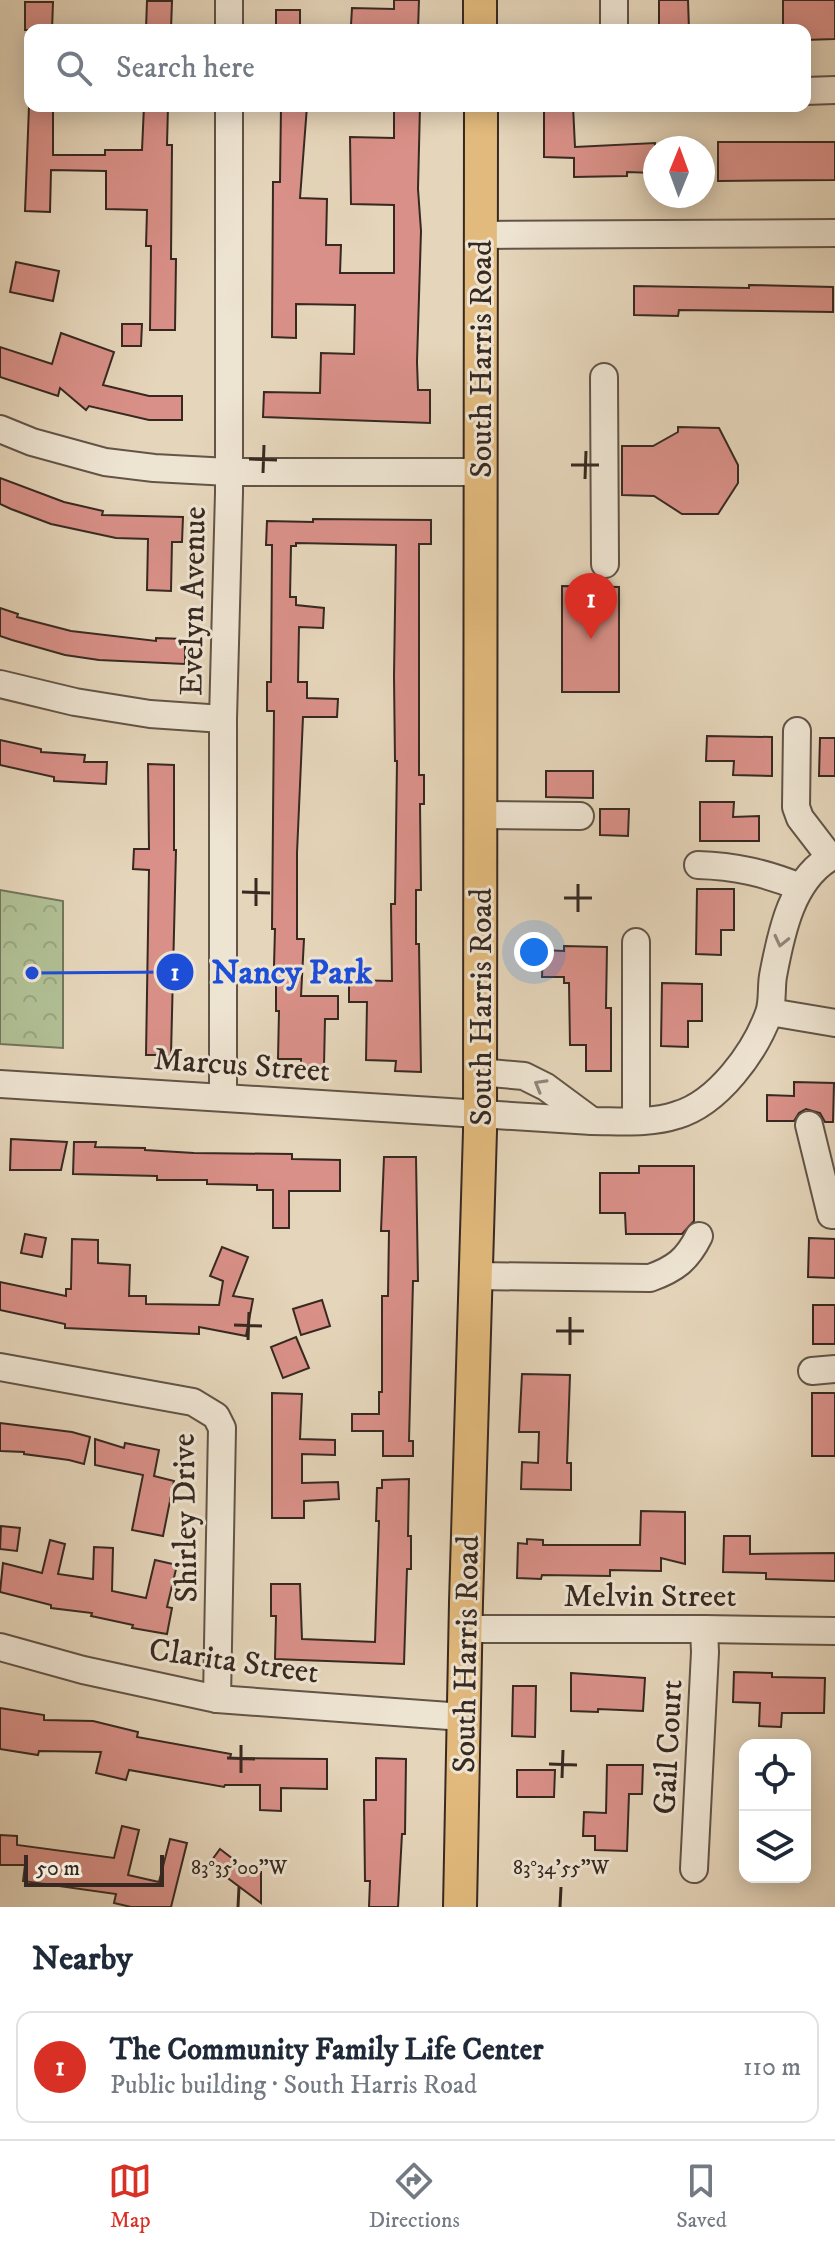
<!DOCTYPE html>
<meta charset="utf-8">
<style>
:root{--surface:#fff;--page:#f2f2f3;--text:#1f2937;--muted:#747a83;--line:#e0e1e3;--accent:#d93025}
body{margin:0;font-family:"IM FELL DW Pica",serif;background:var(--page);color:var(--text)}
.controls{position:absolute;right:24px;bottom:24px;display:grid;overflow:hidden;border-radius:16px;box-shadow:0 4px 20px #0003}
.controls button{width:72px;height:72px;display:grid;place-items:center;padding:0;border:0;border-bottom:2px solid var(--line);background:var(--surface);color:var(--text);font:40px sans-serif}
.compass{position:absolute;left:643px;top:136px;width:72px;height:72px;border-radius:50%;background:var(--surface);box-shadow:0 4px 20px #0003;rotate:1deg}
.scale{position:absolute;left:24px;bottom:20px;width:140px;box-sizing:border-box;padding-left:8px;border:4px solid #372921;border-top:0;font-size:22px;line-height:28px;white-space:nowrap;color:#372921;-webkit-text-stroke:6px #eee4d2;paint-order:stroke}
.you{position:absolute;left:534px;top:952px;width:28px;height:28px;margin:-20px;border:6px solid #fff;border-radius:50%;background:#1a73e8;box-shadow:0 0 0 12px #1a73e833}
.badge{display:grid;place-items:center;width:52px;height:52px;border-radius:50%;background:var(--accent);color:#fff;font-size:26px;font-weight:700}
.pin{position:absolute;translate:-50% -66px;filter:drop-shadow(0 2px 4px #0008)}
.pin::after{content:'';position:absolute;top:42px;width:28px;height:24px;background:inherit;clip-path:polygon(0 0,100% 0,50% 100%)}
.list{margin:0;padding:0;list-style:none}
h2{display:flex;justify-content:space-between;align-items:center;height:104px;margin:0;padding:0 32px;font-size:34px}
h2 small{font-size:26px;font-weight:400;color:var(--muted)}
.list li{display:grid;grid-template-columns:52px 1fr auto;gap:24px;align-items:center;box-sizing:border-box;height:112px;margin:0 16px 16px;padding:0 16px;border:2px solid var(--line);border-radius:16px}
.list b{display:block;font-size:30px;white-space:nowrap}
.list p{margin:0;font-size:26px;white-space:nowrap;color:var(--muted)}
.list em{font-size:26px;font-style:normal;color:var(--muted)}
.icon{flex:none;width:44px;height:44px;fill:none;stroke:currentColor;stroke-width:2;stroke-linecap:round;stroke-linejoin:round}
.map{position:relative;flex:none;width:835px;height:1907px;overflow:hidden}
.search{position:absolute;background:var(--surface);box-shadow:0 4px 20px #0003;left:24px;right:24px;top:24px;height:88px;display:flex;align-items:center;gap:20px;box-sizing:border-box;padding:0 28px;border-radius:16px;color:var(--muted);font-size:30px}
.sheet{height:232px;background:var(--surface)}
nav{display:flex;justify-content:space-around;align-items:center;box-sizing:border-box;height:112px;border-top:2px solid var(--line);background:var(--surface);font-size:22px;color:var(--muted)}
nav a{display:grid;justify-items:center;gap:4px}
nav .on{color:var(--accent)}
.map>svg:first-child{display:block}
.park{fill:url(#park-crowns);stroke:#74745a;stroke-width:2}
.building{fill:#d99088;stroke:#372921;stroke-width:2}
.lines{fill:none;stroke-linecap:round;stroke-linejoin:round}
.minor-casing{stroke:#625447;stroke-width:30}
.major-casing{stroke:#372921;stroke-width:36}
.minor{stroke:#eee4d2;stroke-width:26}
.major{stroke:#e2ba7d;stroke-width:32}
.oneway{stroke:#92867a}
.ticks{fill:none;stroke:#372921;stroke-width:3}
.labels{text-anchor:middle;stroke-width:6;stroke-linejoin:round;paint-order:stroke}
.street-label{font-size:32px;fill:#372921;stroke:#eee4d2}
.ticks-label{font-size:20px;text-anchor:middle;fill:#372921;stroke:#eee4d2;stroke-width:6;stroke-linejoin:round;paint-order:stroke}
.leader{fill:none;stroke:#1d4ed8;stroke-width:3}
.callout-dot{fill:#1d4ed8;stroke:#eee4d2;stroke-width:3}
.mark-label{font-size:24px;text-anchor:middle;font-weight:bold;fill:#fff}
.callout-label{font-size:34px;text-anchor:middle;font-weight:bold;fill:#1d4ed8;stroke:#eee4d2;stroke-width:6;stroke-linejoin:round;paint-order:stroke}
</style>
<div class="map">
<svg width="835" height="1907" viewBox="0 0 835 1907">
<defs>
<pattern id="park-crowns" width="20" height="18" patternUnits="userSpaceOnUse" patternTransform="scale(2)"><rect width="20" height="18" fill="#b0be93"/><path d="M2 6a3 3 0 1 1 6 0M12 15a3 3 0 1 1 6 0" fill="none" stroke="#98a37e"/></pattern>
</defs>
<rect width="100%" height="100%" fill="#e5d5ba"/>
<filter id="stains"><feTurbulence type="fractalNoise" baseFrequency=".0025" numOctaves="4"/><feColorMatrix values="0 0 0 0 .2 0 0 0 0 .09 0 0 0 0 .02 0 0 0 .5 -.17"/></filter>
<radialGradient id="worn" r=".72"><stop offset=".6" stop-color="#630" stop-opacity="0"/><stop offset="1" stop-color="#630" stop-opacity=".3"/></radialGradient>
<path class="park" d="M0,890L63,901V1048L0,1044Z"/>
<g class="building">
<path d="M394,0H419L418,30H383V26L351,25L352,8L394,9Z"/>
<path d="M659,0H688L689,30H659Z"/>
<path d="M783,0H835V39L805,40V30H783Z"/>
<path d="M147,1H172L171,29H146Z"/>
<path d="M25,2H53L52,30H25Z"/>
<rect x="276" y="10" width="24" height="20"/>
<path d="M29,106H53V155H105V150H142L144,106H168L167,145H172L171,259H176L175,330H150L151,246H146L147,210L106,209V171L51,170L50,212L25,211Z"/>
<path d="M281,106H307L300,198L327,199L326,245H341L340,273H394V205L351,204L350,137L394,138V106H420L418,189L421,231L417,362L418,390H430V423L263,417L264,392L320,393L321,353L354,354L355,305L296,304V338L272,337L273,182H280Z"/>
<path d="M544,106H573L575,147L655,143V173L627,172V176L574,177V158L544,157Z"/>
<path d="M718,142H835V180L718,181Z"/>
<path d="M16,262L59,271L53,301L10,292Z"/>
<path d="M749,285L833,287V312L679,310L678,316L634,315V286L749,288Z"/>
<path d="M122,324H142L141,346H122Z"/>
<path d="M61,333L114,352L103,385L149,396H182V420H149L89,406L86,410L60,388L58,396L0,377V347L52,364Z"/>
<path d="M678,427L719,428L738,465V483L718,514H682L654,496L622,495V446H653L678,432Z"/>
<path d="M0,478L64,502L103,511L102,515L183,517L182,542H172L171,591L147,590L148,539L116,538L51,524L11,509L0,504Z"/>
<path d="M313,519L431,520V544H419V775H424V804H420L421,890H416V944H419L421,1072L395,1071L396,1061L366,1060L367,1002H349V980L392,981L391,904H395L397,761H395L394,676L396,545L296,543V546H291L290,597H296V605L324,608L323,628L299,627L298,682H307V698L338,699L337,717H303L297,853V939H304L301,996H338V1019H325L324,1066H301V1059H278L279,1011H276V966H274L275,929H272L274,711H267V682H271L272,545H266L267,521L313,522Z"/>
<path d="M562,586L619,587V692H562Z"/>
<path d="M0,608L18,614L17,617L71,631L156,641V638L185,639V664L99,660L65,655L12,640L0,636Z"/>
<path d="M707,736L772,737V776L733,775L734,761H706Z"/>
<path d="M820,738H835V776H819Z"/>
<path d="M0,740L41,749V752L85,755L84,762H107L106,784L54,781V777L0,765Z"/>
<path d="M148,764L174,765V850H176L171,1055H146L149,870L133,869L134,849H149Z"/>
<path d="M546,771H593V798L546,797Z"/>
<path d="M700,802H734L733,817L759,816V841H700Z"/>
<path d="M600,809H629L628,836L600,835Z"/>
<path d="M697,889H734V930H721V955L696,954Z"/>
<path d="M564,946L607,947L606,1008H611V1071H586V1045H570L569,983H564V977H542L543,950L564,951Z"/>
<path d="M662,983L702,984V1021H688V1047L661,1046Z"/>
<path d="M794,1082L834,1083L833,1122H825L820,1113L806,1109L799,1113L794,1121H767V1095L794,1096Z"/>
<path d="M11,1139L67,1142L61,1170H10Z"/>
<path d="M74,1142H96L95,1147L145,1148V1150L194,1153L292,1154V1159L340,1160V1191H289V1228H273V1190H257V1185L207,1184V1180H157V1176L73,1174Z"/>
<path d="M384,1157H416L418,1281H413L409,1441H413V1456H383V1431H352V1414H379V1392H382V1296H388L389,1231H381Z"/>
<path d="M639,1166H694V1221L682,1234H626L625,1213H600V1173H639Z"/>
<path d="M25,1234L46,1238L42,1257L21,1253Z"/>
<path d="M809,1238L835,1239V1278L808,1277Z"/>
<path d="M72,1239L98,1240V1263L130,1265L129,1296H146V1304L219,1305L223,1281L210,1276L222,1247L248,1257L233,1296L253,1299L246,1336L199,1327V1334L65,1328V1324L0,1310V1282L66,1296V1289H71Z"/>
<path d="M322,1300L330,1326L301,1335L293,1309Z"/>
<rect x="813" y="1305" width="22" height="39"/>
<path d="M296,1337L309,1368L283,1378L271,1347Z"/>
<path d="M522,1374L570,1375L567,1463H571V1490L521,1489L522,1462L538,1463L539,1432H519Z"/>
<path d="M272,1393L302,1394L300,1439L335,1440V1455L302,1454V1483L338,1482L339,1499L304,1501V1518H272Z"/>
<rect x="812" y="1393" width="23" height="63"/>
<path d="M0,1423L72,1432L90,1437L84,1464L69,1460L24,1454V1452L0,1451Z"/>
<path d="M95,1439L124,1448L125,1443L159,1450L154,1476L174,1481L163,1536L132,1530L143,1475L95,1465Z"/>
<path d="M409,1479L408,1536H411V1569H407L404,1664L275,1659L276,1616H271V1584H300L302,1639L375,1642L379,1521H376L377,1488H382V1480Z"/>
<path d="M641,1511L685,1512V1564L661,1558V1571L610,1570V1576L542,1575L541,1579L517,1578L518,1543L527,1544V1539L543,1540V1545H640Z"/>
<path d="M1,1526L20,1528L17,1551L0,1549Z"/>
<path d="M724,1536H750V1554L835,1553V1581L766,1579V1573L723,1572Z"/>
<path d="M50,1540L65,1544L58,1574L93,1579L94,1547L113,1548L112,1591L146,1598L155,1560L177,1565L167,1607L172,1608L167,1634L132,1628L133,1625L91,1616L92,1613L51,1608V1605L0,1592L3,1563L42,1573Z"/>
<path d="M734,1672L772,1673V1677L825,1678L824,1713H782L781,1727L759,1726L760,1703L733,1702Z"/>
<path d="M571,1673L645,1678L643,1711L598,1709V1712L571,1711Z"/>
<path d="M513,1686H536L535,1737L512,1736Z"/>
<path d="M0,1708L44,1715V1720L93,1721L138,1732L137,1737L231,1754L230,1758L327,1759V1789L281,1788V1811L260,1810V1785H225L224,1787L129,1770L126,1780L96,1773L101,1752L39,1751L38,1755L0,1749Z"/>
<path d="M376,1758L406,1759L405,1834H402L398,1907H369L370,1881H365L364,1800H376Z"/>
<path d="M607,1765H643L642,1794H629L627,1851L595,1850V1836H583L584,1812L606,1813Z"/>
<path d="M517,1770H555L554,1797H517Z"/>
<path d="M122,1826L139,1830L128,1875L159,1882L170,1839L187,1843L171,1907H131L114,1903L116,1894L23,1881L25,1865H0V1835L17,1836V1845L114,1858Z"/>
<path d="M220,1849L250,1872H261V1903L209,1864Z"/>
</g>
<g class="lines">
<defs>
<g id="minor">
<path d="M614,0V30"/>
<path d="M229,30V0"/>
<path d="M805,91L835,90"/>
<path d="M480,235L835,233"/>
<path d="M604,377L605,564"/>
<path d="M0,429L32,442L105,462L154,468L229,472H481"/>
<path d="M0,684L75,702L150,714L223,719"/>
<path d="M797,731L796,807L800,818L830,857"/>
<path d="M480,815L580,816"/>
<path d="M698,865C735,866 765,873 800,887"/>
<path d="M770,1012L835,1023"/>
<path d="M479,1072L524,1076L546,1087L592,1121"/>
<path d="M0,1084L592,1121C620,1121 650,1124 677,1115C718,1103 755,1052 769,1013C773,1002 771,988 773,976C781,933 792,876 835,855"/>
<path d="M223,1097V719L229,493V106"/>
<path d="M636,1121V942"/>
<path d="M809,1125L831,1215H835"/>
<path d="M476,1276L650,1278C675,1269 687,1260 699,1236"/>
<path d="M0,1367L193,1402L216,1416L222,1428L217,1699"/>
<path d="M812,1371L835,1369"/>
<path d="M465,1629H704L835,1631"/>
<path d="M0,1647L83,1670L217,1699L463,1717"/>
<path d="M694,1869L705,1652L704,1629"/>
</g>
<g id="major">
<path d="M480,0V30"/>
<path d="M460,1907L466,1602L480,1131L481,106"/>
</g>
</defs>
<use href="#minor" class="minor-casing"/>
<use href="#major" class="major-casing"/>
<use href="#minor" class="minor"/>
<use href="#major" class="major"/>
</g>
<defs><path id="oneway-chevron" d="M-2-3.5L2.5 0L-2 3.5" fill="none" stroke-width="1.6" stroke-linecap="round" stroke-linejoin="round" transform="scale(2)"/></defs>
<g class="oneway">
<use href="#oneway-chevron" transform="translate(781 941) rotate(103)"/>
<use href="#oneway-chevron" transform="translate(540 1085) rotate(-150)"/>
</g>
<path class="ticks" d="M249,459L277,460M571,465H599M263,473L264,445M585,479L586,451M242,892L270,893M564,898H592M256,906V878M578,912V884M234,1325L262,1326M556,1331H584M248,1340L249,1312M570,1345V1317M227,1758L255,1759M549,1764L577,1765M241,1773V1745M562,1778L563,1750M238,1907L239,1887M560,1907L561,1887"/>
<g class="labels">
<g class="street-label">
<text transform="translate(480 359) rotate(-90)" y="11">South Harris Road</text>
<text transform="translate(192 601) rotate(-89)" y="11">Evelyn Avenue</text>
<text transform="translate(480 1007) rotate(-90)" y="11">South Harris Road</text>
<text transform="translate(242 1064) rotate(4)" y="11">Marcus Street</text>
<text transform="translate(184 1518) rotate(-91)" y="11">Shirley Drive</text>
<text x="650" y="1606">Melvin Street</text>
<text transform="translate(465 1654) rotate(-89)" y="11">South Harris Road</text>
<text transform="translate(234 1660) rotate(8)" y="11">Clarita Street</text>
<text transform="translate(667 1747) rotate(-87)" y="11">Gail Court</text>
</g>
</g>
<g class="ticks-label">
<text x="239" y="1874">83°35'00"W</text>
<text x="561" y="1874">83°34'55"W</text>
</g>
<path class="leader" d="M32 973L175 972"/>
<g class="callout-dot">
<circle cx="32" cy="973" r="8"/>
<circle cx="175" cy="972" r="20"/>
</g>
<g class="mark-label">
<text x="175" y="980">1</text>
</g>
<g class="callout-label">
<text x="292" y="983">Nancy Park</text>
</g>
<rect width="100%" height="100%" filter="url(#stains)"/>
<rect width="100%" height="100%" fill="url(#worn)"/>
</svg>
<div class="controls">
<button><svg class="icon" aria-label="locate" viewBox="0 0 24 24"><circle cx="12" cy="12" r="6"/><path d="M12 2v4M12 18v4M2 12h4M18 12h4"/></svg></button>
<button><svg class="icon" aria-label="layers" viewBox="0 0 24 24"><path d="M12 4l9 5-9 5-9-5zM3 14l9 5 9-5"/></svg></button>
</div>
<svg class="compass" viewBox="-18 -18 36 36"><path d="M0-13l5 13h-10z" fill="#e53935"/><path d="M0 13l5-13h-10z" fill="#747a83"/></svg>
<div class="scale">50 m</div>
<div class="you"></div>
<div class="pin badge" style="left:591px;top:639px">1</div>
<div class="search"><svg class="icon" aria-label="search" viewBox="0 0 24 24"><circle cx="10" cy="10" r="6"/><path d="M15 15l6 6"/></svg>Search here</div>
</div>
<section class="sheet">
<h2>Nearby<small></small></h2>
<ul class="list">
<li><span class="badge">1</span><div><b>The Community Family Life Center</b><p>Public building · South Harris Road</p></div><em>110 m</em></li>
</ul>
</section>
<nav>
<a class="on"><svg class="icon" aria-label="map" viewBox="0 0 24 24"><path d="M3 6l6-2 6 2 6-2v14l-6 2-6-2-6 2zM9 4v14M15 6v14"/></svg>Map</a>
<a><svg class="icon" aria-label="directions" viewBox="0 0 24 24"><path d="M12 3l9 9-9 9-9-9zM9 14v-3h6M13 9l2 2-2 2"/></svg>Directions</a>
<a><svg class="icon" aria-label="saved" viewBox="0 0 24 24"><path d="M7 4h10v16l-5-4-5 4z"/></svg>Saved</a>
</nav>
